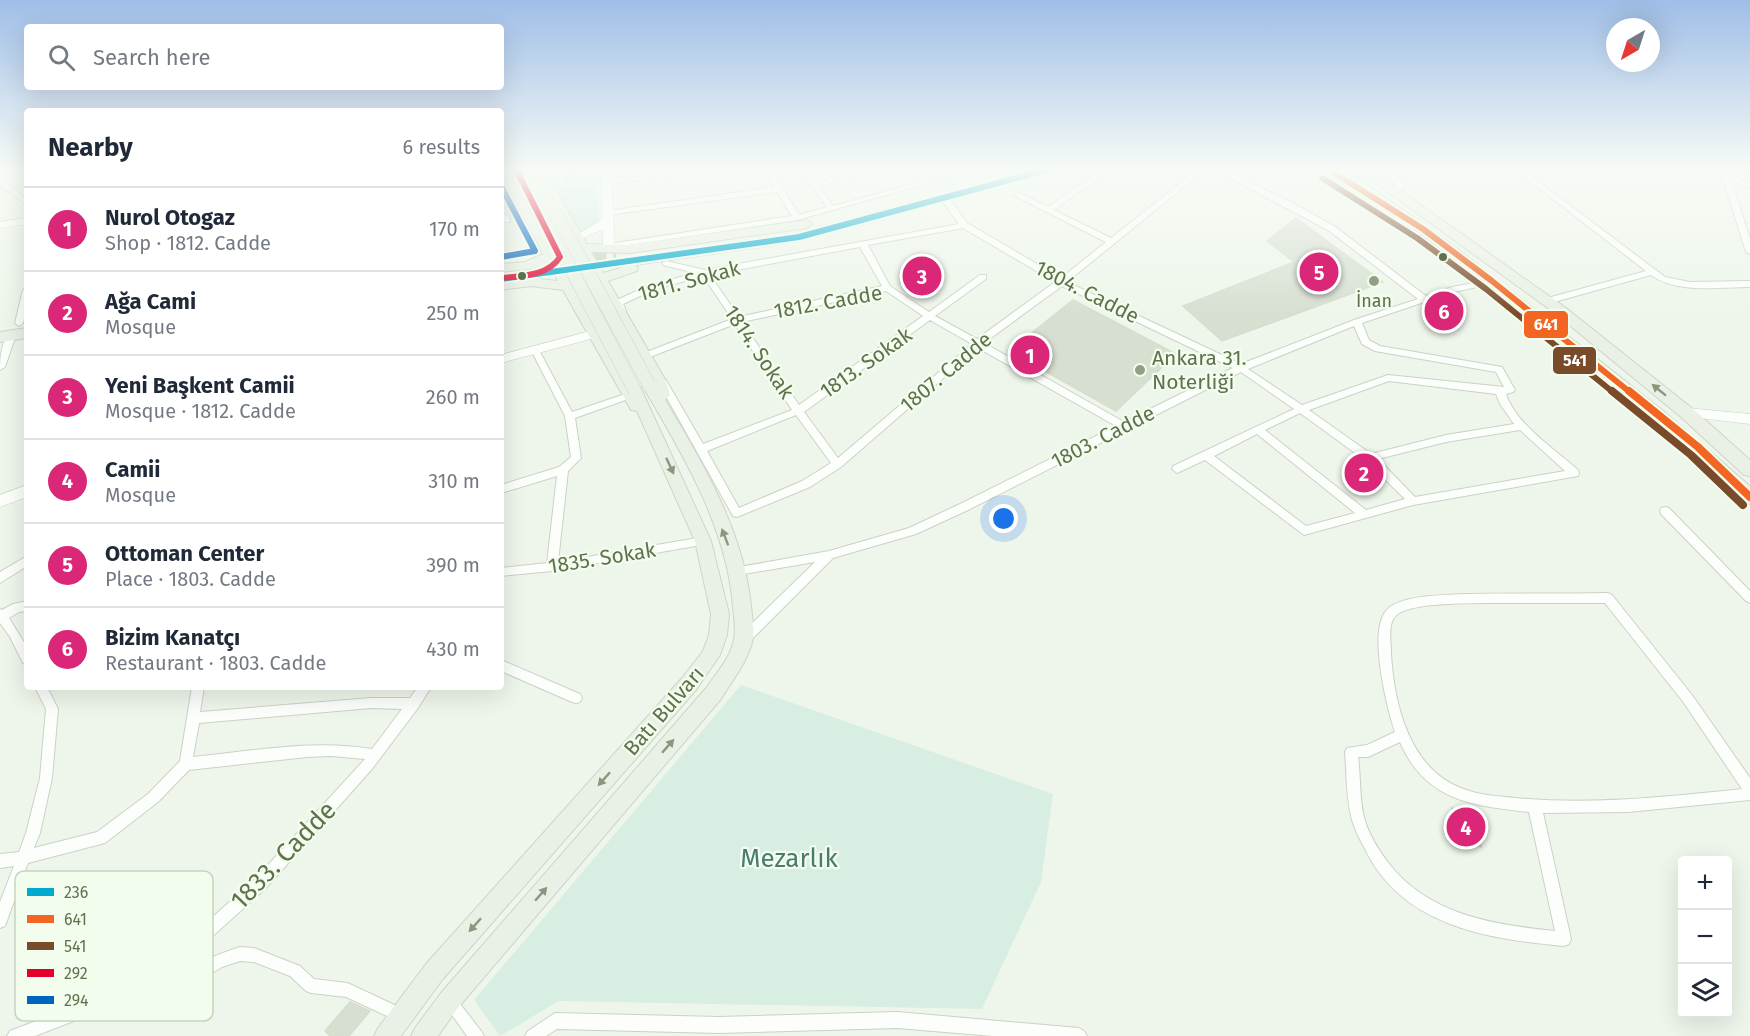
<!DOCTYPE html>
<meta charset="utf-8">
<style>
:root{--surface:#fff;--page:#f6f6f7;--text:#1f2937;--muted:#747a83;--line:#e0e1e3;--accent:#db2777}
body{margin:0;font-family:"Fira Sans",sans-serif;background:var(--page);color:var(--text)}
.controls{position:absolute;right:18px;bottom:18px;display:grid;overflow:hidden;border-radius:6px;box-shadow:0 6px 24px #0002}
.controls button{width:54px;height:54px;display:grid;place-items:center;padding:0;border:0;border-bottom:2px solid var(--line);background:var(--surface);color:var(--text);font:30px sans-serif}
.compass{position:absolute;left:1606px;top:18px;width:54px;height:54px;border-radius:50%;background:var(--surface);box-shadow:0 6px 24px #0002;rotate:219deg}
.you{position:absolute;left:1004px;top:519px;width:21px;height:21px;margin:-15px;border:4px solid #fff;border-radius:50%;background:#1a73e8;box-shadow:0 0 0 9px #1a73e833}
.badge{display:grid;place-items:center;width:39px;height:39px;border-radius:50%;background:var(--accent);color:#fff;font-size:20px;font-weight:700}
.pin{position:absolute;translate:-50% -50%;border:3px solid #fff;box-shadow:0 2px 6px #0006}
.list{margin:0;padding:0;list-style:none}
h2{display:flex;justify-content:space-between;align-items:center;height:78px;margin:0;padding:0 24px;font-size:26px}
h2 small{font-size:20px;font-weight:400;color:var(--muted)}
.list li{display:grid;grid-template-columns:39px 1fr auto;gap:18px;align-items:center;box-sizing:border-box;height:84px;padding:0 24px;border-top:2px solid var(--line)}
.list b{display:block;font-size:22px;white-space:nowrap}
.list p{margin:0;font-size:20px;white-space:nowrap;color:var(--muted)}
.list em{font-size:20px;font-style:normal;color:var(--muted)}
.icon{flex:none;width:33px;height:33px;fill:none;stroke:currentColor;stroke-width:2;stroke-linecap:round;stroke-linejoin:round}
.map{position:relative;flex:none;width:1750px;height:1036px;overflow:hidden}
.search{position:absolute;background:var(--surface);box-shadow:0 6px 24px #0002;left:24px;top:24px;width:480px;height:66px;display:flex;align-items:center;gap:15px;box-sizing:border-box;padding:0 21px;border-radius:6px;color:var(--muted);font-size:22px}
.panel{position:absolute;background:var(--surface);box-shadow:0 6px 24px #0002;left:24px;top:108px;width:480px;height:582px;border-radius:6px}
.map>svg:first-child{display:block}
.green{fill:#d8eee3}
.building{fill:#d7dfd1;stroke:#d5dece;stroke-width:1.5}
.lines{fill:none;stroke-linecap:round;stroke-linejoin:round}
.primary-tunnel{stroke:#cbd5c4;stroke-width:13;stroke-dasharray:13 7;stroke-linecap:butt}
.street-casing{stroke:#cad2c5;stroke-width:2}
.secondary-casing{stroke:#cad2c5;stroke-width:1}
.primary-casing{stroke:#cdd4c7;stroke-width:2}
.highway-casing{stroke:#cdd4c7;stroke-width:2}
.street{fill:#fcfefc;fill-rule:evenodd}
.secondary{fill:#fcfefc;fill-rule:evenodd}
.primary{fill:#e9f1e6;fill-rule:evenodd}
.highway{fill:#ebf0e6;fill-rule:evenodd}
.primary-bridge-casing{stroke:#cdd4c7;stroke-width:14;stroke-linecap:butt}
.primary-bridge{stroke:#e9f1e6;stroke-width:13}
.bus-1-casing{stroke:#f2fded;stroke-width:10}
.bus-2-far1-casing{stroke:#f2fded;stroke-width:10}
.bus-2-casing{stroke:#f2fded;stroke-width:12}
.bus-3-far1-casing{stroke:#f2fded;stroke-width:10}
.bus-3-casing{stroke:#f2fded;stroke-width:12}
.bus-4-casing{stroke:#f2fded;stroke-width:10}
.bus-5-casing{stroke:#f2fded;stroke-width:10}
.bus-1{stroke:#00a9ce;stroke-width:6}
.bus-2-far1{stroke:#f26522;stroke-width:6}
.bus-2{stroke:#f26522;stroke-width:8}
.bus-3-far1{stroke:#7a4b2a;stroke-width:6}
.bus-3{stroke:#7a4b2a;stroke-width:8}
.bus-4{stroke:#e4002b;stroke-width:6}
.bus-5{stroke:#0065bd;stroke-width:6}
.oneway{fill:#8a977c}
.bus-dot{fill:#61714e;stroke:#f2fded;stroke-width:2}
.poi-dot{fill:#92a085;stroke:#f2fded;stroke-width:2}
.labels{text-anchor:middle;stroke-width:4.5;stroke-linejoin:round;paint-order:stroke}
.far-poi-label{font-size:18px;fill:#61714e;stroke:#f2fded}
.street-label{font-size:21px;fill:#61714e;stroke:#f2fded}
.poi-label{font-size:21px;fill:#61714e;stroke:#f2fded;text-anchor:start}
.near-street-label{font-size:26px;fill:#61714e;stroke:#f2fded}
.near-park-label{font-size:26px;fill:#4a7b72;stroke:#f2fded}
.key{fill:#f2fded;stroke:#c6d3bd;stroke-width:1.5}
.key-label{font-size:16px;fill:#61714e}
.line-badge{stroke:#f2fded;stroke-width:2}
.badge-label{font-size:16px;text-anchor:middle;font-weight:bold;fill:#fff}
</style>
<div class="map">
<svg width="1750" height="1036" viewBox="0 0 1750 1036">
<rect width="100%" height="100%" fill="#eef6eb"/>
<g class="green">
<path d="M544,169H558L560,183L595,180L599,223L580,233Z"/>
<path d="M501,173L531,236L501,208Z"/>
<path d="M741,685L1053,794L1041,882L982,1009L559,1001L500,1036L474,1000Z"/>
</g>
<g class="building">
<path d="M564,169H581V179L564,181Z"/>
<path d="M1296,218L1383,282L1222,341L1183,306L1294,262L1267,241Z"/>
<path d="M908,267L934,269L932,272L937,273L932,282L927,281L924,286L911,283L914,278L904,275Z"/>
<path d="M1073,300L1176,354L1116,411L1009,351Z"/>
<path d="M1351,464L1367,465L1375,473L1380,489L1370,492L1355,481Z"/>
<path d="M1452,808L1481,818V847L1451,837Z"/>
<path d="M350,1002L370,1011L349,1036H330L325,1031Z"/>
</g>
<g class="lines">
<path class="primary-tunnel" d="M534,266L616,256"/>
<defs>
<g id="street">
<path d="M698,169H719L715,171L607,184L603,182L607,180Z"/>
<path d="M763,169H771L799,215L827,207L799,169H807L816,182L862,169H874L873,171L819,186L833,206L967,169H979L797,220L609,248L605,246L609,244L792,216L777,192L608,215L604,213L608,211L774,187Z"/>
<path d="M1103,169H1112L1054,210L1111,238L1198,169H1206L1067,282L1241,364L1354,320L1418,299L1328,230L1212,169H1222L1289,201L1334,226L1426,296L1452,287L1495,279V283L1454,292L1362,323L1369,340L1380,346L1502,367L1515,390L1513,392L1506,394C1516,424 1554,449 1578,470L1579,473L1578,476L1413,505L1304,535L1205,460L1177,473L1172,469L1173,466L1294,409L1241,372L968,510L916,534L833,558L747,644L743,645L739,644L737,640L739,636L815,562L738,575L734,574L733,571L734,568L829,551L909,528L960,504L1116,426L978,348L841,467L810,487L737,517L733,516L658,382L663,379L666,380L703,444L792,410L735,324L650,357H644L642,355L644,353L732,319L703,276L653,290L623,304L626,311L625,313H619L614,303L615,301L647,286L695,273L663,265L662,263L666,261L705,270L959,224L941,199L945,197H948L967,223L1061,278L1106,242L1013,195L1020,193L1048,207ZM963,228L1055,282L977,339L935,316L986,279V275H980L929,312L890,286L868,245ZM860,247L882,286L739,317L710,275ZM1062,286L1233,368L1124,422L984,343ZM886,291L923,316L799,405L742,322ZM930,320L972,344L838,458L804,412ZM1354,326L1362,344L1375,351L1496,372L1504,387L1388,375L1302,405L1248,369ZM1389,381L1496,394L1500,404L1514,424L1446,435L1371,454L1309,410ZM1300,413L1366,461L1405,499L1366,510L1265,430ZM796,415L831,463L802,481L739,508L707,451ZM1520,430L1565,471L1415,497L1378,459L1446,442ZM1257,434L1355,513L1306,526L1214,456Z"/>
<path d="M1382,169H1390L1402,181L1403,189H1397L1394,182Z"/>
<path d="M1514,169H1522L1665,277L1690,282L1750,281V287C1721,287 1676,294 1651,275L1547,304L1544,303V299L1646,271Z"/>
<path d="M1720,169H1728L1729,173L1750,183V188L1731,180L1750,239V254L1746,252Z"/>
<path d="M1742,169L1750,171V176L1742,173Z"/>
<path d="M0,179L27,199V205L0,185Z"/>
<path d="M501,212L510,218V222H504L501,218Z"/>
<path d="M27,287V308L23,323L19,326L15,323L23,290Z"/>
<path d="M12,332L16,335L5,367L0,370C0,358 1,339 12,332Z"/>
<path d="M535,347L539,350L572,412L628,393L633,396L631,398L575,418L581,458L568,471L558,562L703,537L707,538L708,541L707,544L552,571L501,576V568L547,563L557,476L501,493V485L559,467L571,457L565,416L531,350Z"/>
<path d="M1665,507L1669,508L1750,591V603L1746,601L1661,514L1660,511L1661,508Z"/>
<path d="M27,556V566L0,583V572Z"/>
<path d="M1608,593L1612,595L1692,695L1750,778V800L1628,812L1543,813L1571,939L1569,944L1564,946C1487,939 1402,926 1365,849C1360,840 1355,830 1352,820C1346,798 1347,775 1345,752L1347,748L1367,745L1395,732C1387,708 1368,632 1386,611C1390,605 1399,602 1406,600C1424,595 1446,595 1465,594C1513,593 1560,594 1608,593ZM1482,603H1605L1684,703L1742,789C1666,797 1591,805 1515,798C1497,796 1477,795 1461,788C1409,768 1394,703 1391,654C1391,644 1388,626 1394,618C1404,602 1464,604 1482,603ZM1400,742C1425,801 1473,806 1529,812L1555,931C1494,925 1430,915 1390,865C1380,852 1370,837 1365,821C1359,801 1361,779 1358,757H1368Z"/>
<path d="M27,601V611L19,612L9,618L27,647V664L23,663L10,637L0,623V609L2,610L13,604Z"/>
<path d="M501,660L580,694L582,698L580,702L576,703L572,702L501,671Z"/>
<path d="M35,687H47L58,709L52,778L40,833L34,848L97,832L148,794L180,761L192,687H204L200,712L371,698H410L418,687H431L418,708L372,769L266,888L174,971L150,987L84,1017L35,1036H7L10,1031L81,1004L140,977L164,961L256,878L365,759L331,756L307,757L189,770L158,802L105,843L28,863L5,926L0,928V902L14,866L0,868V854L19,852L26,833L40,778L46,709ZM371,708L402,709L372,749C313,739 253,751 193,757L199,723Z"/>
<path d="M240,947L254,948L300,966L314,979L347,983L352,985L405,1010L407,1015L405,1020L400,1022L346,997L311,993L306,991L290,976L254,962L240,961L222,967L190,986L185,984L183,979C189,964 225,952 240,947Z"/>
<path d="M449,994L454,996L481,1031L484,1036H467L442,1001L444,996Z"/>
<path d="M897,1012L1079,1028L1084,1031L1087,1036H993L897,1028L719,1033L557,1029L546,1036H525L528,1031L555,1013L719,1017Z"/>
</g>
<g id="secondary">
<path d="M601,169H611L615,249L609,252L603,249V229L577,241L571,238L602,220Z"/>
<path d="M27,218V224L0,228V222Z"/>
<path d="M594,330L598,331L600,334L598,337L501,363V355Z"/>
<path d="M1687,408L1750,414V424L1682,416L1680,413Z"/>
<path d="M27,485V497L0,507V495Z"/>
</g>
<g id="primary">
<path d="M501,169H510L554,251L575,246L531,169H543L587,244L630,245L807,220L813,224L807,228L630,253L591,252L604,273L623,267H610L609,264L610,261L615,260L798,233L1037,169H1056L1054,171L799,241L635,265L638,268L637,271L608,281L666,381L670,395L665,400C703,463 744,532 751,606C752,616 754,628 753,638C749,660 732,681 721,699L457,1009L438,1036H411L415,1028L441,993L707,687C717,672 731,657 734,639C736,629 734,618 733,607C727,527 682,453 642,385L644,381H652L596,284L575,288L632,387H640L642,391L711,541L729,614L727,635L720,655L696,690L442,980L401,1036H374L378,1028L426,964L682,678L703,651L709,635L711,614L695,541L637,411L631,410L563,290L531,286L501,290V282L531,278L558,281L547,262L546,267L541,268L501,272V264L525,262L543,254L501,174ZM579,253L592,277L571,281L558,258Z"/>
<path d="M27,328V338L0,342V332Z"/>
</g>
<g id="highway">
<path d="M1332,169H1346L1455,247L1662,410L1750,486V504L1744,502L1650,418L1500,296L1418,231Z"/>
<path d="M1356,169H1370L1566,308L1693,409L1750,460V476L1744,475L1681,417L1556,314Z"/>
</g>
</defs>
<use href="#street" class="street-casing"/>
<use href="#secondary" class="secondary-casing"/>
<use href="#primary" class="primary-casing"/>
<use href="#highway" class="highway-casing"/>
<use href="#street" class="street"/>
<use href="#secondary" class="secondary"/>
<use href="#primary" class="primary"/>
<use href="#highway" class="highway"/>
<defs>
<g id="primary-bridge">
<path d="M514,169L561,250L635,391"/>
<path d="M529,169L574,246L649,385"/>
</g>
</defs>
<use href="#primary-bridge" class="primary-bridge-casing"/>
<use href="#primary-bridge" class="primary-bridge"/>
<defs>
<path id="bus-1" d="M501,279L799,237L1050,169"/>
<path id="bus-2-far1" d="M1328,169L1423,229L1492,281L1631,393"/>
<path id="bus-2" d="M1629,391L1698,447L1750,497"/>
<path id="bus-3-far1" d="M1322,178L1417,238L1486,289L1614,393"/>
<path id="bus-3" d="M1612,391L1691,455L1743,505"/>
<path id="bus-4" d="M502,278C522,276 548,276 560,257L516,169"/>
<path id="bus-5" d="M501,186L535,251L501,257"/>
</defs>
<use href="#bus-1" class="bus-1-casing"/>
<use href="#bus-2-far1" class="bus-2-far1-casing"/>
<use href="#bus-2" class="bus-2-casing"/>
<use href="#bus-3-far1" class="bus-3-far1-casing"/>
<use href="#bus-3" class="bus-3-casing"/>
<use href="#bus-4" class="bus-4-casing"/>
<use href="#bus-5" class="bus-5-casing"/>
<use href="#bus-1" class="bus-1"/>
<use href="#bus-2-far1" class="bus-2-far1"/>
<use href="#bus-2" class="bus-2"/>
<use href="#bus-3-far1" class="bus-3-far1"/>
<use href="#bus-3" class="bus-3"/>
<use href="#bus-4" class="bus-4"/>
<use href="#bus-5" class="bus-5"/>
</g>
<defs><path id="oneway-solid" d="M-6-.8H1V-3.2L6.5 0L1 3.2V.8H-6Z" transform="scale(1.5)"/></defs>
<g class="oneway">
<use href="#oneway-solid" transform="translate(1659 390) rotate(-141)"/>
<use href="#oneway-solid" transform="translate(670 466) rotate(65)"/>
<use href="#oneway-solid" transform="translate(725 537) rotate(-111)"/>
<use href="#oneway-solid" transform="translate(668 746) rotate(-49)"/>
<use href="#oneway-solid" transform="translate(604 779) rotate(132)"/>
<use href="#oneway-solid" transform="translate(541 894) rotate(-49)"/>
<use href="#oneway-solid" transform="translate(475 925) rotate(132)"/>
</g>
<linearGradient id="sky" x2="0" y2="1"><stop stop-color="#9fbee7"/><stop offset="0.54" stop-color="#f7fbf6"/><stop offset="1" stop-color="#f7fbf6" stop-opacity="0"/></linearGradient>
<rect width="1750" height="314" fill="url(#sky)"/>
<g class="bus-dot">
<circle cx="1443" cy="257" r="5"/>
<circle cx="522" cy="276" r="5"/>
</g>
<g class="poi-dot">
<circle cx="1374" cy="281" r="6"/>
<circle cx="1140" cy="370" r="6"/>
</g>
<g class="labels">
<g class="far-poi-label">
<text x="1374" y="307">İnan</text>
</g>
<g class="street-label">
<text transform="translate(689 281) rotate(-15)" y="7">1811. Sokak</text>
<text transform="translate(1087 292) rotate(27)" y="7">1804. Cadde</text>
<text transform="translate(828 302) rotate(-10)" y="7">1812. Cadde</text>
<text transform="translate(759 352) rotate(56)" y="7">1814. Sokak</text>
<text transform="translate(866 363) rotate(-35)" y="7">1813. Sokak</text>
<text transform="translate(946 372) rotate(-40)" y="7">1807. Cadde</text>
<text transform="translate(1103 437) rotate(-27)" y="7">1803. Cadde</text>
<text transform="translate(602 558) rotate(-9)" y="7">1835. Sokak</text>
<text transform="translate(664 711) rotate(-49)" y="7">Batı Bulvarı</text>
</g>
<g class="poi-label">
<text x="1152" y="365">Ankara 31.<tspan x="1152" dy="24">Noterliği</tspan></text>
</g>
<g class="near-street-label">
<text transform="translate(283 855) rotate(-46)" y="9">1833. Cadde</text>
</g>
<g class="near-park-label">
<text x="789" y="867">Mezarlık</text>
</g>
</g>
<rect x="15" y="871" width="198" height="150" rx="9" class="key"/>
<rect x="27" y="888" width="27" height="8" fill="#00a9ce"/>
<rect x="27" y="915" width="27" height="8" fill="#f26522"/>
<rect x="27" y="942" width="27" height="8" fill="#7a4b2a"/>
<rect x="27" y="969" width="27" height="8" fill="#e4002b"/>
<rect x="27" y="996" width="27" height="8" fill="#0065bd"/>
<g class="key-label">
<text x="64" y="898">236</text>
<text x="64" y="925">641</text>
<text x="64" y="952">541</text>
<text x="64" y="979">292</text>
<text x="64" y="1006">294</text>
</g>
<g class="line-badge">
<rect x="1523" y="310" width="46" height="29" rx="6" fill="#f26522"/>
<rect x="1552" y="346" width="45" height="29" rx="6" fill="#7a4b2a"/>
</g>
<g class="badge-label">
<text x="1546" y="330">641</text>
<text x="1575" y="366">541</text>
</g>
</svg>
<div class="controls">
<button>+</button>
<button>−</button>
<button><svg class="icon" aria-label="layers" viewBox="0 0 24 24"><path d="M12 4l9 5-9 5-9-5zM3 14l9 5 9-5"/></svg></button>
</div>
<svg class="compass" viewBox="-18 -18 36 36"><path d="M0-13l5 13h-10z" fill="#e53935"/><path d="M0 13l5-13h-10z" fill="#747a83"/></svg>
<div class="you"></div>
<div class="pin badge" style="left:1030px;top:355px">1</div>
<div class="pin badge" style="left:1364px;top:473px">2</div>
<div class="pin badge" style="left:922px;top:276px">3</div>
<div class="pin badge" style="left:1466px;top:827px">4</div>
<div class="pin badge" style="left:1319px;top:272px">5</div>
<div class="pin badge" style="left:1444px;top:311px">6</div>
<div class="search"><svg class="icon" aria-label="search" viewBox="0 0 24 24"><circle cx="10" cy="10" r="6"/><path d="M15 15l6 6"/></svg>Search here</div>
<section class="panel">
<h2>Nearby<small>6 results</small></h2>
<ul class="list">
<li><span class="badge">1</span><div><b>Nurol Otogaz</b><p>Shop · 1812. Cadde</p></div><em>170 m</em></li>
<li><span class="badge">2</span><div><b>Ağa Cami</b><p>Mosque</p></div><em>250 m</em></li>
<li><span class="badge">3</span><div><b>Yeni Başkent Camii</b><p>Mosque · 1812. Cadde</p></div><em>260 m</em></li>
<li><span class="badge">4</span><div><b>Camii</b><p>Mosque</p></div><em>310 m</em></li>
<li><span class="badge">5</span><div><b>Ottoman Center</b><p>Place · 1803. Cadde</p></div><em>390 m</em></li>
<li><span class="badge">6</span><div><b>Bizim Kanatçı</b><p>Restaurant · 1803. Cadde</p></div><em>430 m</em></li>
</ul>
</section>
</div>
